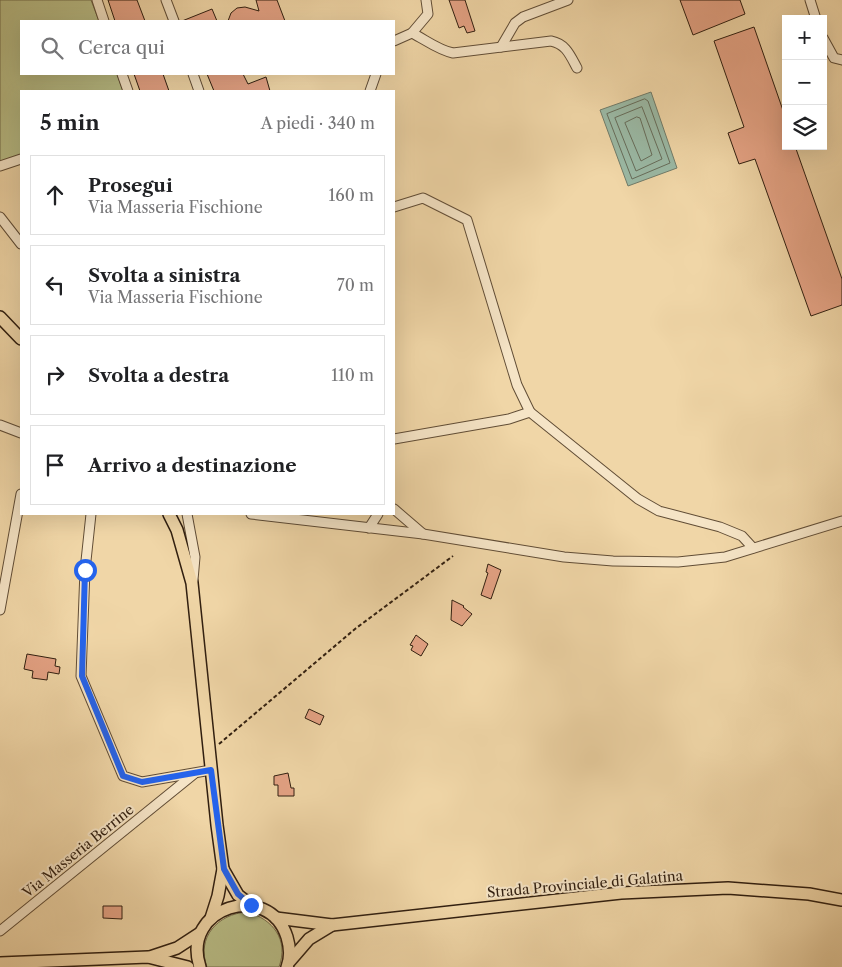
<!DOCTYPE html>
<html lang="it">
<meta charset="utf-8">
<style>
:root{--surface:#fff;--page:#f6f6f6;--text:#202124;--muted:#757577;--line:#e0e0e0}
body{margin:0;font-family:"Libre Caslon Text",serif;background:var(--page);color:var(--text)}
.controls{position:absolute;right:15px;top:15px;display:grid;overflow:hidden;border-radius:0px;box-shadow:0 5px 20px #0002}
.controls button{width:45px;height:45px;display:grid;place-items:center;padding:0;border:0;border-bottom:1px solid var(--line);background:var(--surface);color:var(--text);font:25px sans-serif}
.stop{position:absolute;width:15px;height:15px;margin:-11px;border:4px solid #2563eb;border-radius:50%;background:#fff}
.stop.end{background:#2563eb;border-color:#fff;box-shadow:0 1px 5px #0008}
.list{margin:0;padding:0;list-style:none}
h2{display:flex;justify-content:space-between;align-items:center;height:65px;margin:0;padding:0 20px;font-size:21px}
h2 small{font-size:16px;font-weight:400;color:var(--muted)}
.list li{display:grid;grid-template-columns:32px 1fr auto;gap:15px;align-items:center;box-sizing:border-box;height:80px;margin:0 10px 10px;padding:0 10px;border:1px solid var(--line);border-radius:0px}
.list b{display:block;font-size:19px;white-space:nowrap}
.list p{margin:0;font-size:16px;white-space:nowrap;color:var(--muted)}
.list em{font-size:16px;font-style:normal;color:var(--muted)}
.icon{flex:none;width:28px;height:28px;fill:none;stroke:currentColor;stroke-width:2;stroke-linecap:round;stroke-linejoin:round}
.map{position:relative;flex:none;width:842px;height:967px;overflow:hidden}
.search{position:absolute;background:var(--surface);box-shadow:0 5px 20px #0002;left:20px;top:20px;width:375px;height:55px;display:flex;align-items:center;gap:12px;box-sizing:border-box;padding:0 18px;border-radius:0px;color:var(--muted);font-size:19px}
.panel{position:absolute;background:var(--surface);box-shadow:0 5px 20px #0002;left:20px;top:90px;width:375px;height:425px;border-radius:0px}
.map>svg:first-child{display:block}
.green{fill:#b9be87;stroke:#756e4c}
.water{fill:#9ab9a5;stroke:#707b69}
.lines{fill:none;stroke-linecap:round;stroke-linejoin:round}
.shore{stroke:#666c5a;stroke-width:1}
.building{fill:#e5a385;stroke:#311f10}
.minor-casing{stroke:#614d36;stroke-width:11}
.major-casing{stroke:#311f10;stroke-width:14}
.path{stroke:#311f10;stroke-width:2;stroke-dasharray:4 2.5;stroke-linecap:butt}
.minor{stroke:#f5e4c6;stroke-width:9}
.major{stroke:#f0d6a7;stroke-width:11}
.route{stroke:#2563eb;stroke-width:6}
.labels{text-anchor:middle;stroke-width:4;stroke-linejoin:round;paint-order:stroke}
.street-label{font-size:14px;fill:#311f10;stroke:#f5e4c6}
</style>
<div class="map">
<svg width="842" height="967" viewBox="0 0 842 967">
<rect width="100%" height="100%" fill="#f0d6a7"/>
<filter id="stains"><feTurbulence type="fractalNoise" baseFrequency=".004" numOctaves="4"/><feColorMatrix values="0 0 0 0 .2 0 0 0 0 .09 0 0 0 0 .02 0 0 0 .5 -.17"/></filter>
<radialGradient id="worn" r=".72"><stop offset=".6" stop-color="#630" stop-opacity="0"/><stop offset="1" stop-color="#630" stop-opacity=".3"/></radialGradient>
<g class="green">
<path d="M0,0H91L99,21H21V74H117L123,91H21V156L0,163Z"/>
<path d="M247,912C273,919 289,940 279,967H207C196,937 218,914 247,912Z"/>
</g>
<path class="water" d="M651,92L677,168L628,186L600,110Z"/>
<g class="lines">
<g class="shore">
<path d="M645,99L648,101L670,163L632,179L607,114Z"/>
<path d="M642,107L662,159L636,171L615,118Z"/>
<path d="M637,117L640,118L652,155L641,161L625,123Z"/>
</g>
</g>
<g class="building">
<path d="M108,0H137L145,21H115Z"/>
<path d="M256,0H277L285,21H228L231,13L237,8L245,7L259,11Z"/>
<path d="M449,0H465L475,31L467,33L464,26L459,28Z"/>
<path d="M680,0H740L745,14L693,35Z"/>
<path d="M212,9L217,21H182Z"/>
<path d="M754,27L786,119V146H795L842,279V305L811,316L755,159L739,164L728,133L744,127L714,41Z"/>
<path d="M134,74H163L169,91H140Z"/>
<path d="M207,74H243L248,84L266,77L270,91H214Z"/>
<path d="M488,564L501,570L491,599L481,595L488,573L486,572Z"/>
<path d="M452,600L464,606L463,607L472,614L462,626L451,620Z"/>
<path d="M416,635L428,644L421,656L411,650L413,646L410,645Z"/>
<path d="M27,654L56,659L55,666L60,667L59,674L48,672L47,680L32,678L33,671L24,669Z"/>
<path d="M309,709L324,716L320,725L305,718Z"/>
<path d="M288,773L291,788H294V796H278V785H274V776Z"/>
<path d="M103,906H122V919L103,918Z"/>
</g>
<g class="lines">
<defs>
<g id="minor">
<path d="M97,0L104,21"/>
<path d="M166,0L174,21"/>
<path d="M810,0L816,19"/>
<path d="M412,33C426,40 438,50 453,53L551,41C566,44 570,55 577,68"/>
<path d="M823,38L834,58L842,60"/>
<path d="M394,41L412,33L428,14L426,0"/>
<path d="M501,47L515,23L523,17L568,0"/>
<path d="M122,74L128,91"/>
<path d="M193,74L199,91"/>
<path d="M370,91L376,74"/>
<path d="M0,166L21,159"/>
<path d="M394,207L423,198L467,220L517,385L530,412L638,499L659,511L720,527L742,536L753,548"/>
<path d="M0,217L21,244"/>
<path d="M0,425L21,433"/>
<path d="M394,439L509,419L530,412"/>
<path d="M394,509L423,534"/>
<path d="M91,514L85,570L81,676L123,776L142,782L211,770"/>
<path d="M187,514L195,557L193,580"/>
<path d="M251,514L423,534L564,557L613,561L678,562L725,557L842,521"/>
<path d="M369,528L378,514"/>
<path d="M0,610L21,494"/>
<path d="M0,931L194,774"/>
</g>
<g id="major">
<path d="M0,317L21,339"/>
<path d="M169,514L177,530L192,583L217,825L223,869L218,896L211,918"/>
<path d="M223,869L238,895L251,905"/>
<path d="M276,918L332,925L621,893L728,888L809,894L842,900"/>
<path d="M150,957L177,948L200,933"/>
<path d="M290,961L309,939L332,925"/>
<path d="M0,963L148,957L188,967"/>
<path d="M200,967C180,907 269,880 287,937C290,947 291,957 287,967"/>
</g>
</defs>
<use href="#minor" class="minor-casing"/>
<use href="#major" class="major-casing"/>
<path class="path" d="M219,744L355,629L453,556"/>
<use href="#minor" class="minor"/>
<use href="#major" class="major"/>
</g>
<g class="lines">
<path class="route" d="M85,570L82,676L123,776L142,782L211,770L224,869L238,894L251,905"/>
</g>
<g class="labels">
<g class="street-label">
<text transform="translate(78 851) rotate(-39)" y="5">Via Masseria Berrine</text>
<text transform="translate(585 884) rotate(-5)" y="5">Strada Provinciale di Galatina</text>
</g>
</g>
<rect width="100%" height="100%" filter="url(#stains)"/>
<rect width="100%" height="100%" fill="url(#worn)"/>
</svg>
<div class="controls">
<button>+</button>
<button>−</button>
<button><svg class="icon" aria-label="layers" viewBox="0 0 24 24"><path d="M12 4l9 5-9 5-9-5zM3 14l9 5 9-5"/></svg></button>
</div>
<div class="stop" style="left:85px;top:570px"></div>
<div class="stop end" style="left:251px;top:905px"></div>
<div class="search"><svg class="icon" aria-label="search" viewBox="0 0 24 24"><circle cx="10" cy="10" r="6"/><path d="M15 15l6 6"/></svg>Cerca qui</div>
<section class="panel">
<h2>5 min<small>A piedi · 340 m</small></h2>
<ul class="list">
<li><svg class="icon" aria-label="ahead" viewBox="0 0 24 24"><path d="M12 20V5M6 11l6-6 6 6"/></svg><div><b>Prosegui</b><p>Via Masseria Fischione</p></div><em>160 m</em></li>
<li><svg class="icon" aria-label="left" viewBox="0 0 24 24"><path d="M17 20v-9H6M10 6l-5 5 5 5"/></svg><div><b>Svolta a sinistra</b><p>Via Masseria Fischione</p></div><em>70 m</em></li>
<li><svg class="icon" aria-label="right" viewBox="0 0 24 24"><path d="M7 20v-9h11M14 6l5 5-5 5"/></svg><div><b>Svolta a destra</b></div><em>110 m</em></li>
<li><svg class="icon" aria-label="arrive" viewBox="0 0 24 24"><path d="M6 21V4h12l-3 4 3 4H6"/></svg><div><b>Arrivo a destinazione</b></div></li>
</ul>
</section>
</div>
